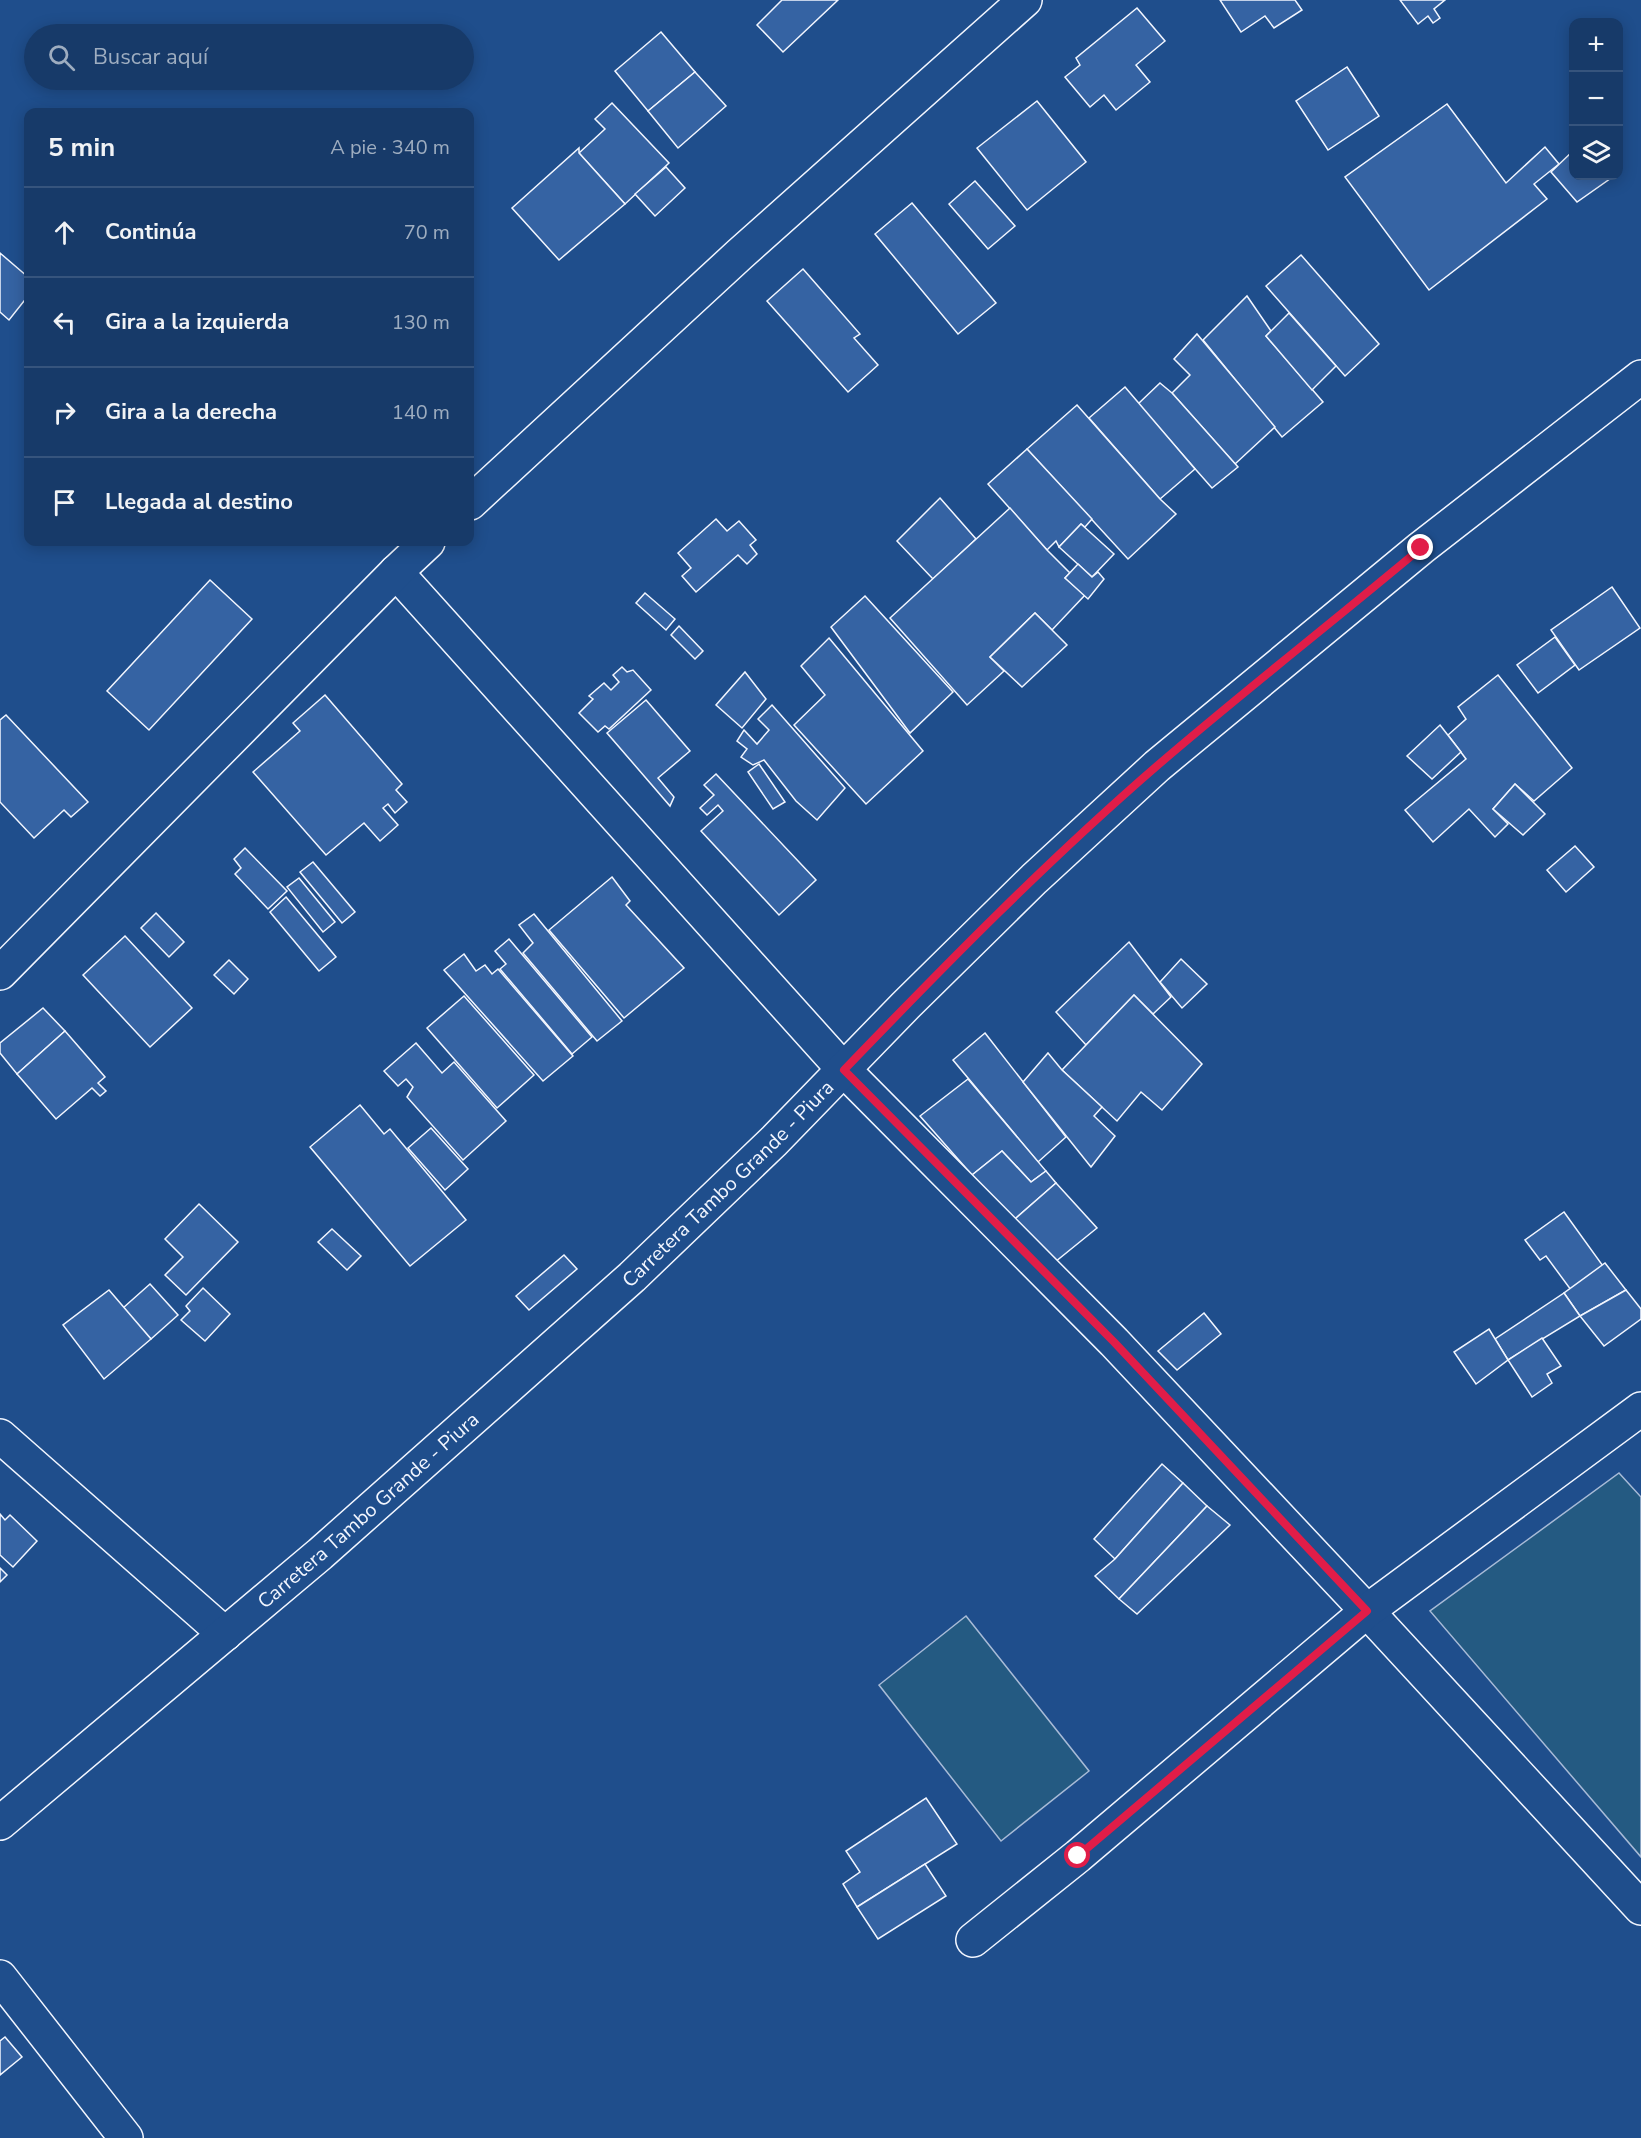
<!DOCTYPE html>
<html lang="es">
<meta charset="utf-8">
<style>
:root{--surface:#173a69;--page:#20416f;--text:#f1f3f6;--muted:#9eadc0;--line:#36547d}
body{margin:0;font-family:"Nunito Sans",sans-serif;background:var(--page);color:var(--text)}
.controls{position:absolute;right:18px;top:18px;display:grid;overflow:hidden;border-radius:12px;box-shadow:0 3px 15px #0003}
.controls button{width:54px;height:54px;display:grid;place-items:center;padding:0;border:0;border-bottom:2px solid var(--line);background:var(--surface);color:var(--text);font:30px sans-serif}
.stop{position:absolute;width:18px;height:18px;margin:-14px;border:4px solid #e11d48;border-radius:50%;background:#fff}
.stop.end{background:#e11d48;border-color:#fff;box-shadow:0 2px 6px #0008}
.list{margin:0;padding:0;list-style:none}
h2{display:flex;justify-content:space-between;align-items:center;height:78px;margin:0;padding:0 24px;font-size:26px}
h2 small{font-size:20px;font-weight:400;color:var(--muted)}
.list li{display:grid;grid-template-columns:39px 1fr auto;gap:18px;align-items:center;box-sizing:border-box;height:90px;padding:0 24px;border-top:2px solid var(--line)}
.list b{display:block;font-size:22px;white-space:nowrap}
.list em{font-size:20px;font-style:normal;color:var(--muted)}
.icon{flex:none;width:33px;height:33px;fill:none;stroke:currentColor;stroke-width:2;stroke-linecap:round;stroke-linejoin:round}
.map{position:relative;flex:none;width:1641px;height:2138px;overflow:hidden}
.search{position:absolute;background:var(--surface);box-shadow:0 3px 15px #0003;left:24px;top:24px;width:450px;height:66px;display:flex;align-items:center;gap:15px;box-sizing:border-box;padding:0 21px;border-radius:33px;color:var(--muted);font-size:22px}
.panel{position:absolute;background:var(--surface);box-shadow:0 3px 15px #0003;left:24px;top:108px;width:450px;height:438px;border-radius:12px}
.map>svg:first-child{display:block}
.green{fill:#245a82;stroke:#a8bbd7;stroke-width:1.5}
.building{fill:#3563a3;stroke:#f2f6ff;stroke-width:1.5}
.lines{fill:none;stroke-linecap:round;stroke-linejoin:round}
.minor-casing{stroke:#f2f6ff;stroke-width:36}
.secondary-casing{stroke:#f2f6ff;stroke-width:36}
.minor{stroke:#1f4e8c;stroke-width:33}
.secondary{stroke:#1f4e8c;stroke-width:33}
.route{stroke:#e11d48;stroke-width:8}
.labels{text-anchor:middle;stroke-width:4.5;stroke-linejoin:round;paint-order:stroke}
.street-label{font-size:20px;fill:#f2f6ff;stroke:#1f4e8c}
</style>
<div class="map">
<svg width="1641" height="2138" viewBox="0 0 1641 2138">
<rect width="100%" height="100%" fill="#1f4e8c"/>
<g class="green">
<path d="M1619,1473L1641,1497V1857L1430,1611Z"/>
<path d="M966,1616L1089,1771L1001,1841L879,1685Z"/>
</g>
<g class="building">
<path d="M782,0H838L783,52L757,25Z"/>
<path d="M1220,0H1295L1302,10L1274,28L1265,16L1241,32Z"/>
<path d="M1400,0H1445L1434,9L1440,18L1433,23L1428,16L1418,24Z"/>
<path d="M1137,8L1165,41L1136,65L1150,82L1116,110L1104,95L1090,107L1065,77L1080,65L1076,58Z"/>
<path d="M661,32L695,72L648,111L615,71Z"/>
<path d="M1347,67L1379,116L1328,150L1296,101Z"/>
<path d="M695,72L726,106L678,148L648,111Z"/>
<path d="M1037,101L1086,162L1027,210L977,148Z"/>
<path d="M612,103L669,163L625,204L579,153L605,129L595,119Z"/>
<path d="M1447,104L1506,183L1545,147L1559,164L1534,184L1547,199L1429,290L1345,177Z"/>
<path d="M579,148V153L625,204L559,260L512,208Z"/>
<path d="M1574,150V176H1614L1577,202L1551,172Z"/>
<path d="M666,167L685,188L655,216L635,194Z"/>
<path d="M975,181L1015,226L988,249L949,204Z"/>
<path d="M912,203L996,303L958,334L875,234Z"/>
<path d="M0,253L28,277V296L9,320L0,312Z"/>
<path d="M1301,255L1379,344L1345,376L1266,286Z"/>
<path d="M803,269L860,334L854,338L878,365L848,392L767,301Z"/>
<path d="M1247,296L1271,331L1266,336L1323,402L1282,437L1203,340Z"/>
<path d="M1289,313L1336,366L1312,390L1266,336Z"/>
<path d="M1197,334L1275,427L1235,464L1172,393L1190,375L1174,359Z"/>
<path d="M1160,383L1172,393L1238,467L1212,488L1138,404Z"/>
<path d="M1125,387L1195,469L1160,499L1089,418Z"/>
<path d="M1077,405L1160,499L1176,514L1128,559L1027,449Z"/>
<path d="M1027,449L1092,519L1085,527L1081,524L1059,547L1056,541L1047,550L988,484Z"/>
<path d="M940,498L976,539L933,579L897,541Z"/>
<path d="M1010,508L1047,550L1070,573L1065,578L1085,595L1052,630L1035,613L990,657L1004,671L967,705L890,618Z"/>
<path d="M716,519L727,531L739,521L756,540L750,545L757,554L747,564L738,555L696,592L682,576L691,568L678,553Z"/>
<path d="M1081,524L1114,554L1092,577L1059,547Z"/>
<path d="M1078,564L1092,577L1098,572L1104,579L1088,599L1065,578Z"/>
<path d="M210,580L252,619L149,730L107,691Z"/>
<path d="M1612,587L1640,628L1579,670L1551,630Z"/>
<path d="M645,593L675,619L666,630L636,603Z"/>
<path d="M865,596L953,692L910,733L831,627Z"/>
<path d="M1035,613L1067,645L1022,687L990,657Z"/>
<path d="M679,626L703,651L695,659L671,635Z"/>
<path d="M1555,637L1575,665L1538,693L1517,665Z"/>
<path d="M829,638L923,751L866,804L794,725L825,695L801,666Z"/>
<path d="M622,667L627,672L633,670L651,690L609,729L605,726L598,732L579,713L593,699L589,696L604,683L611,690L619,682L613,675Z"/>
<path d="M745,672L766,699L742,728L716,705Z"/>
<path d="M1498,675L1572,768L1534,801L1515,784L1493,809L1508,824L1495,837L1469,809L1433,842L1405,810L1466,759L1448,735L1466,719L1458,707Z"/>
<path d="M325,695L402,784L396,790L407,802L395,813L388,804L383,808L398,825L380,841L364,823L326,855L253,772L300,731L293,723Z"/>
<path d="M646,700L690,751L658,778L674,797L670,806L607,733Z"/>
<path d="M772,705L845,788L817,820L796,801L764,760L753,765L741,757L747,749L737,741L744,730L757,744L769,730L758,719Z"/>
<path d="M6,715L88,802L71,817L64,810L34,838L0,802V720Z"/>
<path d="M1440,725L1461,752L1432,779L1407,756Z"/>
<path d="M759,764L785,802L773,809L748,772Z"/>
<path d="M716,774L816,880L779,915L701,831L723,811L718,805L707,815L700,808L714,795L704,785Z"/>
<path d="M1515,784L1545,814L1523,835L1493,809Z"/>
<path d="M1575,846L1594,867L1566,892L1547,870Z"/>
<path d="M245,848L287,891L268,909L235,874L241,868L234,859Z"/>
<path d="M313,862L355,912L342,923L300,872Z"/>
<path d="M612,877L630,901L626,905L684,968L624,1018L549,930Z"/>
<path d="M299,878L335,922L323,932L287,887Z"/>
<path d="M286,897L336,957L319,971L270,912Z"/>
<path d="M156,913L184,942L169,957L141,928Z"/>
<path d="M534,914L622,1021L597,1041L523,953L533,943L519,925Z"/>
<path d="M125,936L192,1008L150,1047L83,975Z"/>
<path d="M509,939L592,1037L572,1054L500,969L506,964L495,951Z"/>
<path d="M1129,942L1171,997L1153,1014L1134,995L1086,1045L1056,1012Z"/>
<path d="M464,954L476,971L485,965L492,974L498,969L573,1056L543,1081L444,970Z"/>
<path d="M1181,959L1207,984L1182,1008L1160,982Z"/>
<path d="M229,960L248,979L234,994L214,975Z"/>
<path d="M1134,995L1202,1064L1162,1110L1141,1092L1117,1121L1062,1070Z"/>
<path d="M464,996L534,1075L497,1108L427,1028Z"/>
<path d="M43,1008L65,1031L17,1074L0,1053V1043Z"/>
<path d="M65,1031L105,1077L98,1083L106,1091L100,1096L92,1088L56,1119L17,1074Z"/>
<path d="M985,1033L1066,1137L1038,1162L953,1060Z"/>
<path d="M416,1043L442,1073L454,1062L506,1121L463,1160L407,1097L413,1087L406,1079L398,1086L384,1071Z"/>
<path d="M1048,1053L1062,1070L1102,1107L1094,1116L1115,1136L1091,1167L1023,1082Z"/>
<path d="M968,1079L1046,1171L1031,1182L1002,1151L972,1175L920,1116Z"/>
<path d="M360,1105L384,1134L390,1129L466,1220L410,1266L310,1147Z"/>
<path d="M431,1128L468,1169L445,1190L408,1148Z"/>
<path d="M1002,1151L1031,1182L1046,1171L1056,1183L1015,1219L972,1175Z"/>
<path d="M1056,1183L1097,1228L1055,1262L1015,1219Z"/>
<path d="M199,1204L238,1242L186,1295L165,1275L183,1257L165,1239Z"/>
<path d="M1564,1212L1603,1266L1571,1290L1546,1256L1540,1260L1525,1240Z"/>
<path d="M332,1229L361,1256L347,1270L318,1242Z"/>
<path d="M564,1255L577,1269L529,1310L516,1296Z"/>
<path d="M1605,1263L1626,1290L1580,1316L1564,1293Z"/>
<path d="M150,1284L178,1315L151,1339L123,1308Z"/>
<path d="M203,1288L230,1314L205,1341L181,1320L190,1311L186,1306Z"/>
<path d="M109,1290L151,1339L104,1379L63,1325Z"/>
<path d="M1626,1290L1641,1309V1319L1604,1346L1580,1316Z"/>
<path d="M1564,1293L1580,1316L1508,1360L1495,1339Z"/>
<path d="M1204,1313L1221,1334L1177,1370L1158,1351Z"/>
<path d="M1489,1329L1508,1360L1476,1384L1454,1352Z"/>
<path d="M1542,1338L1561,1366L1547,1374L1552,1383L1532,1397L1508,1360Z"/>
<path d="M1162,1464L1183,1483L1115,1559L1094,1539Z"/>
<path d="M1183,1483L1207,1506L1119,1599L1095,1576L1115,1559Z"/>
<path d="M1207,1506L1230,1525L1137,1614L1119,1599Z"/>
<path d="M0,1514L5,1520L10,1515L37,1541L13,1567L0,1555Z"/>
<path d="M0,1568L7,1575L0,1582Z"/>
<path d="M926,1798L957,1844L857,1907L843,1884L860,1872L846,1851Z"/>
<path d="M925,1864L946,1896L878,1939L857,1907Z"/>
<path d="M5,2037L22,2057L0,2075V2041Z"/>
</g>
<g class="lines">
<defs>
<g id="minor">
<path d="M470,503L740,254L1025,0"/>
<path d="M396,572L844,1070L1114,1342L1367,1611L1641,1908"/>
<path d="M0,973L396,572L428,542"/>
<path d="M0,1436L225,1634"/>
<path d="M973,1940L1078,1856L1367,1611L1641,1409"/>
<path d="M0,1977L126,2138"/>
</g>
<g id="secondary">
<path id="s1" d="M0,1823L320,1554L632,1277L774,1141L906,1005L1034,879L1157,766L1421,548L1641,377"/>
</g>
</defs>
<use href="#minor" class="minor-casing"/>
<use href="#secondary" class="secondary-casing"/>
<use href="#minor" class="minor"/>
<use href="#secondary" class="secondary"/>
</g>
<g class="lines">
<path class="route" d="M1078,1856L1367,1611L1114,1342L844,1070C945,965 1048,860 1158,765C1244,691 1334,621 1421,548"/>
</g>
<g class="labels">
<g class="street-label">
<text dy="7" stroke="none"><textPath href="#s1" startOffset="969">Carretera Tambo Grande - Piura</textPath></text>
<text dy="7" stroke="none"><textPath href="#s1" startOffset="483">Carretera Tambo Grande - Piura</textPath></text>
</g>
</g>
</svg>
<div class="controls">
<button>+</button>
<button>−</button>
<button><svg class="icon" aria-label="layers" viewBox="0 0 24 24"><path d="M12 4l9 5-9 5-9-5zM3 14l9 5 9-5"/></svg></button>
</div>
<div class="stop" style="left:1078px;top:1856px"></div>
<div class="stop end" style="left:1421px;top:548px"></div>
<div class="search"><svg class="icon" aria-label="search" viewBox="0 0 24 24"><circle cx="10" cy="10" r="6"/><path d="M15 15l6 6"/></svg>Buscar aquí</div>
<section class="panel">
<h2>5 min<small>A pie · 340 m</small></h2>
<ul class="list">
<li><svg class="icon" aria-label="ahead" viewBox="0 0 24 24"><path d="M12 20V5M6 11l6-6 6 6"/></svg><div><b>Continúa</b></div><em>70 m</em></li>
<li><svg class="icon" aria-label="left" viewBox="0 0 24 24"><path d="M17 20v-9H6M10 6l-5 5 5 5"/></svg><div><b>Gira a la izquierda</b></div><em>130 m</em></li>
<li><svg class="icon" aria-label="right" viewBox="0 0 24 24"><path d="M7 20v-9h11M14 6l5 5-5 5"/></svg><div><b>Gira a la derecha</b></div><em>140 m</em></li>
<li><svg class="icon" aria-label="arrive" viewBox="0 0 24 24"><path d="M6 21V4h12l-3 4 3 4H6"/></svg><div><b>Llegada al destino</b></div></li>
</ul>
</section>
</div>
